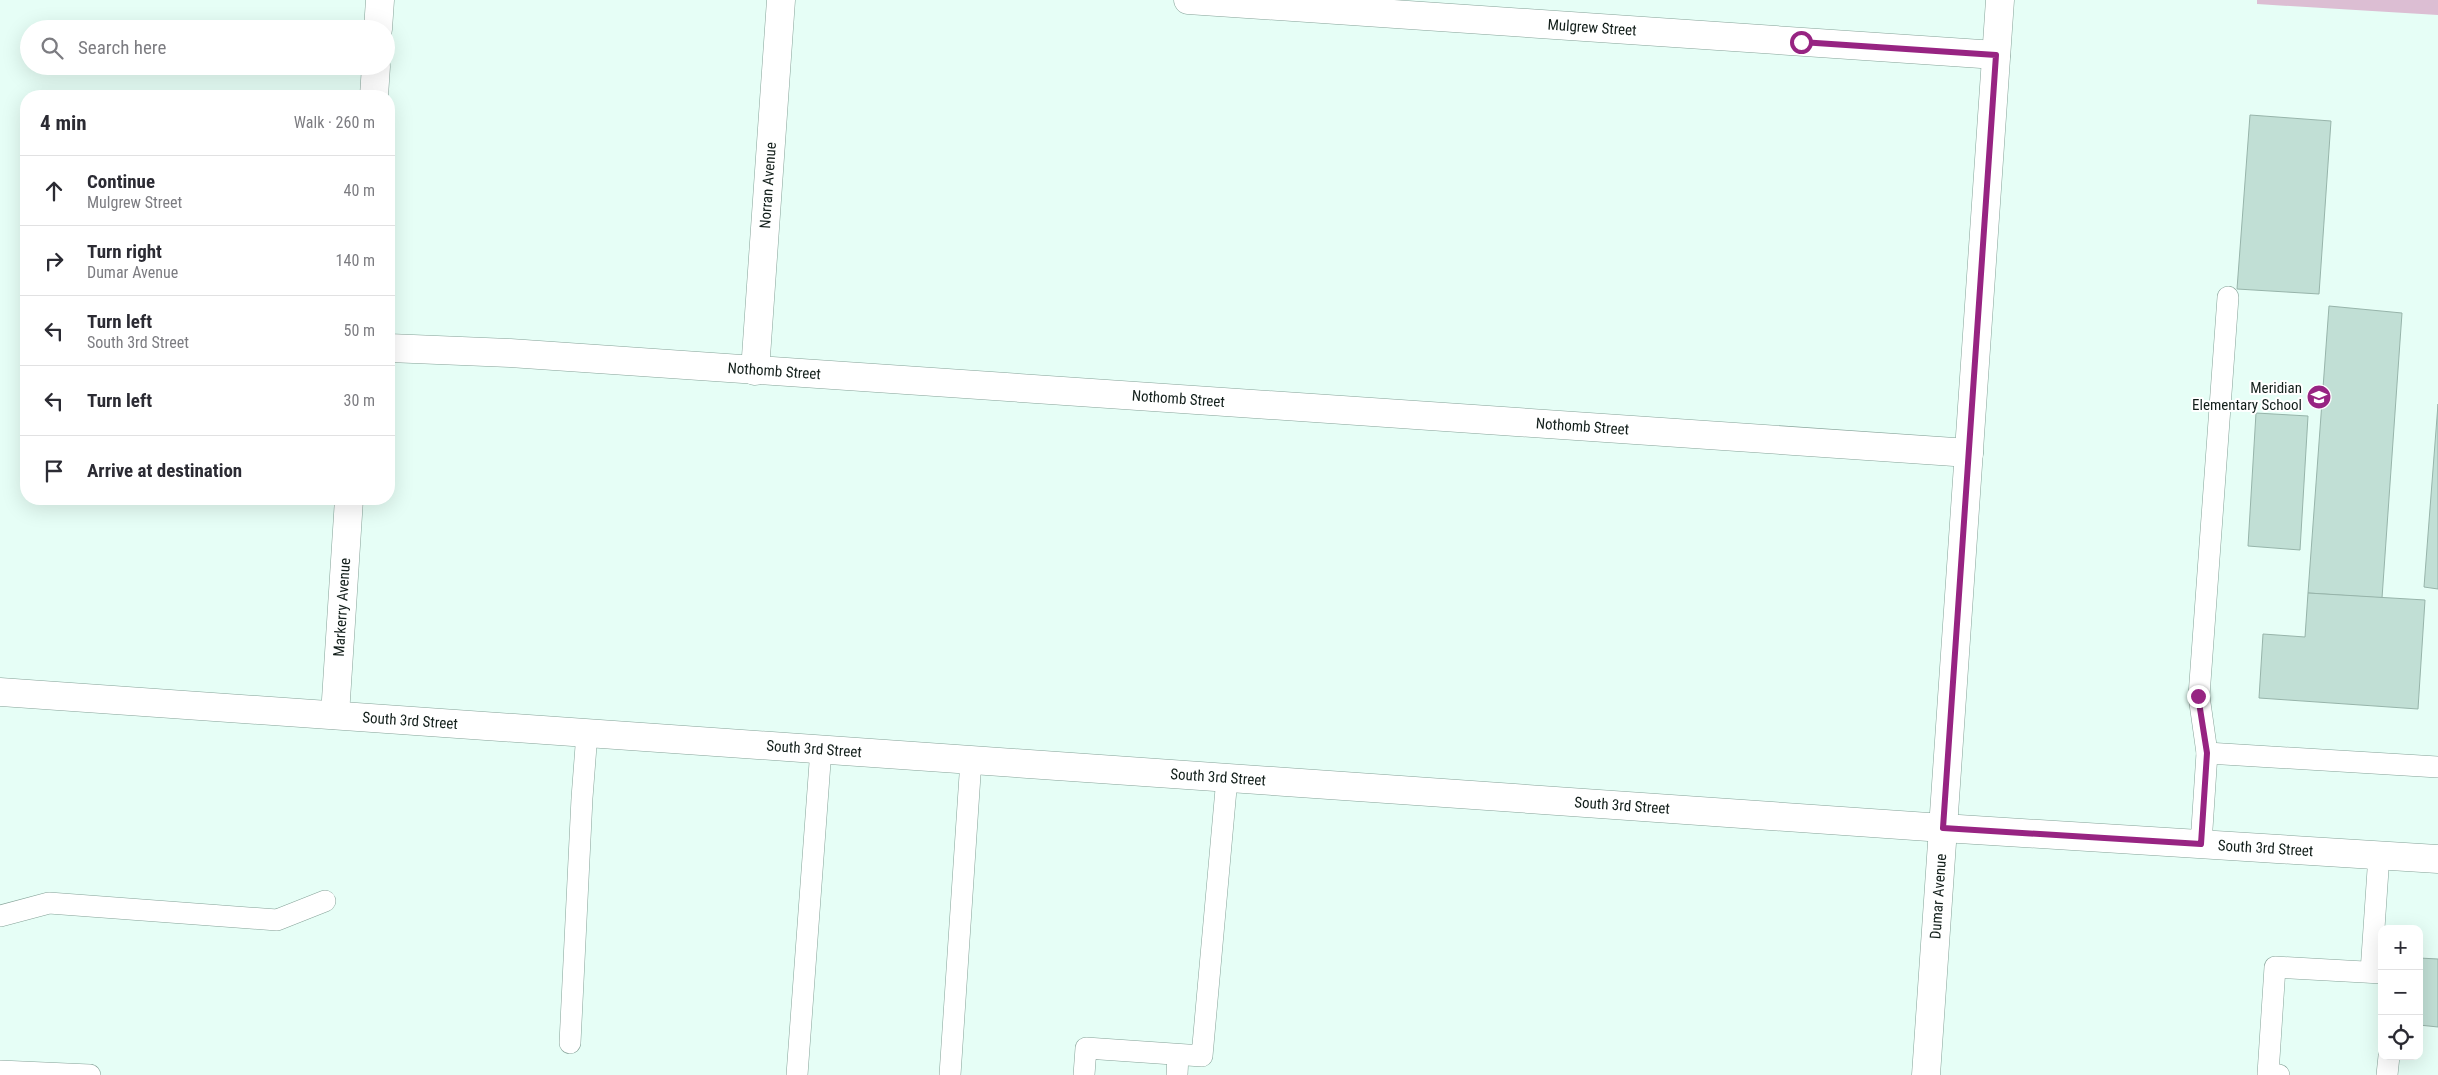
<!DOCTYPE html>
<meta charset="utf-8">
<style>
:root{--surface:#fff;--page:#f7f7f7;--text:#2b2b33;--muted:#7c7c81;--line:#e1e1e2}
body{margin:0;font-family:"Roboto Condensed",sans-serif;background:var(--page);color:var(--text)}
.controls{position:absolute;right:15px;bottom:15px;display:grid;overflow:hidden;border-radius:10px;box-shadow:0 5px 20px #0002}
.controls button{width:45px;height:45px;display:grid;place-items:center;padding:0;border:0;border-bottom:1px solid var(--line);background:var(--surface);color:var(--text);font:25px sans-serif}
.stop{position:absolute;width:15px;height:15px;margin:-11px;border:4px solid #972482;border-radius:50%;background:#fff}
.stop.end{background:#972482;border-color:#fff;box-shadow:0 1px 5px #0008}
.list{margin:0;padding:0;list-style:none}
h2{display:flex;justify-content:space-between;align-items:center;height:65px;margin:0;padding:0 20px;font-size:21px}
h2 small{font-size:16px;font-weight:400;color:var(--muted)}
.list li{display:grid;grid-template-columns:32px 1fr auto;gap:15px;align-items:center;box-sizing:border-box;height:70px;padding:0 20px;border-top:1px solid var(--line)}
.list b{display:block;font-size:19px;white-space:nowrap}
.list p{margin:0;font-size:16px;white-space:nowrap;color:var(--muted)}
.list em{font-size:16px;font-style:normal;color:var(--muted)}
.icon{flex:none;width:28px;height:28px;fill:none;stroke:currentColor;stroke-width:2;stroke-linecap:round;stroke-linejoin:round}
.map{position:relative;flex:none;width:2438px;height:1075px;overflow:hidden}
.search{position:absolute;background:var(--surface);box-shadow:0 5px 20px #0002;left:20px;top:20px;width:375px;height:55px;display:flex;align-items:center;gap:12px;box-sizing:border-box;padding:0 18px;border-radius:28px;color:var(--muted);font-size:19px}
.panel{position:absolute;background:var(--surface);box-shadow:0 5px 20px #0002;left:20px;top:90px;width:375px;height:415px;border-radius:20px}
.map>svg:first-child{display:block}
.green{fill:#dcbed3}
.building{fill:#c1dfd5;stroke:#97b4aa}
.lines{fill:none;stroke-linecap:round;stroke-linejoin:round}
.service-casing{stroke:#85a298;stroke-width:22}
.minor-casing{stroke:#85a298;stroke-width:29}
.tertiary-casing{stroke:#85a298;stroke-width:29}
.service{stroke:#fff;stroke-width:21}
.minor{stroke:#fff;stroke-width:28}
.tertiary{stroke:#fff;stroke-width:28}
.route{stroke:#972482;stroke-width:6}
.labels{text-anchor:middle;stroke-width:4;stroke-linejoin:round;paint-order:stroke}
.street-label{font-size:15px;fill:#131f1b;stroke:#fff}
.poi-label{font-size:15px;fill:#131f1b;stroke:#fff;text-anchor:end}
</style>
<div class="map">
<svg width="2438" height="1075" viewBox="0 0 2438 1075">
<rect width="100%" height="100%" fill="#e6fef6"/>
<path class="green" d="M2257,0H2438V15L2257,4Z"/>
<g class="building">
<path d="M2250,115L2331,121L2319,294L2237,289Z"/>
<path d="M2329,306L2402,313L2382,598L2308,593Z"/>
<path d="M2438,404V589L2424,587Z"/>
<path d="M2256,413L2308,416L2300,550L2248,546Z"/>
<path d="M2308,593L2425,600L2418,709L2259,698L2263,634L2305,637Z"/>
<path d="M2419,958L2438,959V1027L2419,1025Z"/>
</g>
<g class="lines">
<defs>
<g id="service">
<path d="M2207,753L2199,696L2228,297"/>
<path d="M2201,844L2207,753L2438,767"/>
<path d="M0,916L49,903L277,920L325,901"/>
<path d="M2371,972L2379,855"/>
<path d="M570,1043L582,798L587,733"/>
<path d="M0,1071L90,1075"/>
<path d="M797,1075L821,749"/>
<path d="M950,1075L971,760"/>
<path d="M1084,1075L1086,1048L1202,1056L1227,778"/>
<path d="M1177,1075L1178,1055"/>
<path d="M2279,1075L2268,1074L2275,967L2382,973"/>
<path d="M2387,1075L2389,1056"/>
</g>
<g id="minor">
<path id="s1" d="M1188,0L1996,55"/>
<path d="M378,29L380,0"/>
<path d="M374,96L376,66"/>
<path id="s2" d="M389,348L510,353L1969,453"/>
<path id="s3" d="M755,371L781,0"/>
<path id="s4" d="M335,715L349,499"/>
<path id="s5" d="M1926,1075L2000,0"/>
</g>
<g id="tertiary">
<path id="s6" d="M0,692L1943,828L2438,859"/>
</g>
</defs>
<use href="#service" class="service-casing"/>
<use href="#minor" class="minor-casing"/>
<use href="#tertiary" class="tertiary-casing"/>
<use href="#service" class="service"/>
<use href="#minor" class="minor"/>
<use href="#tertiary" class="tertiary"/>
</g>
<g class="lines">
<path class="route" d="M1801,42L1996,55L1943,828L2201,844L2207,753L2198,696"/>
</g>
<defs>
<symbol id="school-disc" viewBox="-11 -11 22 22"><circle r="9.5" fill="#972482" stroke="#fff"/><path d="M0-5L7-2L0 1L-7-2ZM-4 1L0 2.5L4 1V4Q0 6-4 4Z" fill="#fff"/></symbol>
</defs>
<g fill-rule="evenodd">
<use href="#school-disc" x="2305" y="383" width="28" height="28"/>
</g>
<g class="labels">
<g class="street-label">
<text dy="5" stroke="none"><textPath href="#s1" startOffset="405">Mulgrew Street</textPath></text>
<text dy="5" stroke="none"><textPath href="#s3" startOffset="186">Norran Avenue</textPath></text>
<text dy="5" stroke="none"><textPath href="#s2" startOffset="386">Nothomb Street</textPath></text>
<text dy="5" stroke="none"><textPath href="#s2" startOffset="791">Nothomb Street</textPath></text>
<text dy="5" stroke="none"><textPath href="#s2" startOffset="1196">Nothomb Street</textPath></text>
<text dy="5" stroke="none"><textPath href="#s4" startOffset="108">Markerry Avenue</textPath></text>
<text dy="5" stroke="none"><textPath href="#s6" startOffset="411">South 3rd Street</textPath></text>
<text dy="5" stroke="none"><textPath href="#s6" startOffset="816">South 3rd Street</textPath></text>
<text dy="5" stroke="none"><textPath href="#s6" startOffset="1221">South 3rd Street</textPath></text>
<text dy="5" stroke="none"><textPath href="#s6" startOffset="1626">South 3rd Street</textPath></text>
<text dy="5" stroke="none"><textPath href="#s6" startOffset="2271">South 3rd Street</textPath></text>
<text dy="5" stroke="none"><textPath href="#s5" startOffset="179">Dumar Avenue</textPath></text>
</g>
<g class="poi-label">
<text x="2302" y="393">Meridian<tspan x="2302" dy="17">Elementary School</tspan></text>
</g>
</g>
</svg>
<div class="controls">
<button>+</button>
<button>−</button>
<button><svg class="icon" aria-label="locate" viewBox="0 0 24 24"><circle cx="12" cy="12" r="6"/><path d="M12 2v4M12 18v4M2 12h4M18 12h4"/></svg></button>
</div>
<div class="stop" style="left:1801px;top:42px"></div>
<div class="stop end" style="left:2198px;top:696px"></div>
<div class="search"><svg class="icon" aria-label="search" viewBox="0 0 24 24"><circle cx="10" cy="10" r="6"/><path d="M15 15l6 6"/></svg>Search here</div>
<section class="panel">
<h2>4 min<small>Walk · 260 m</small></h2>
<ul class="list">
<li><svg class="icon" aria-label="ahead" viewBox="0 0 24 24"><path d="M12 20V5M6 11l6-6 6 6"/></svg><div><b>Continue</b><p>Mulgrew Street</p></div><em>40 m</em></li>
<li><svg class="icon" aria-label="right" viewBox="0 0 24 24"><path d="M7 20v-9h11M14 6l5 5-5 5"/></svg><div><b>Turn right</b><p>Dumar Avenue</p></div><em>140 m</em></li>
<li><svg class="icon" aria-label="left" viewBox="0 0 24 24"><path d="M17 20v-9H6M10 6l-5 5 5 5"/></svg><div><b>Turn left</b><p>South 3rd Street</p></div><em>50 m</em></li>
<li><svg class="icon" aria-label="left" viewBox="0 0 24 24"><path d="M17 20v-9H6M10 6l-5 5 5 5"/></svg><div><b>Turn left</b></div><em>30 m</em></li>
<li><svg class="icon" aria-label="arrive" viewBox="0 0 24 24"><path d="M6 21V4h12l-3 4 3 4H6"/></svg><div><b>Arrive at destination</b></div></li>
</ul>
</section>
</div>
